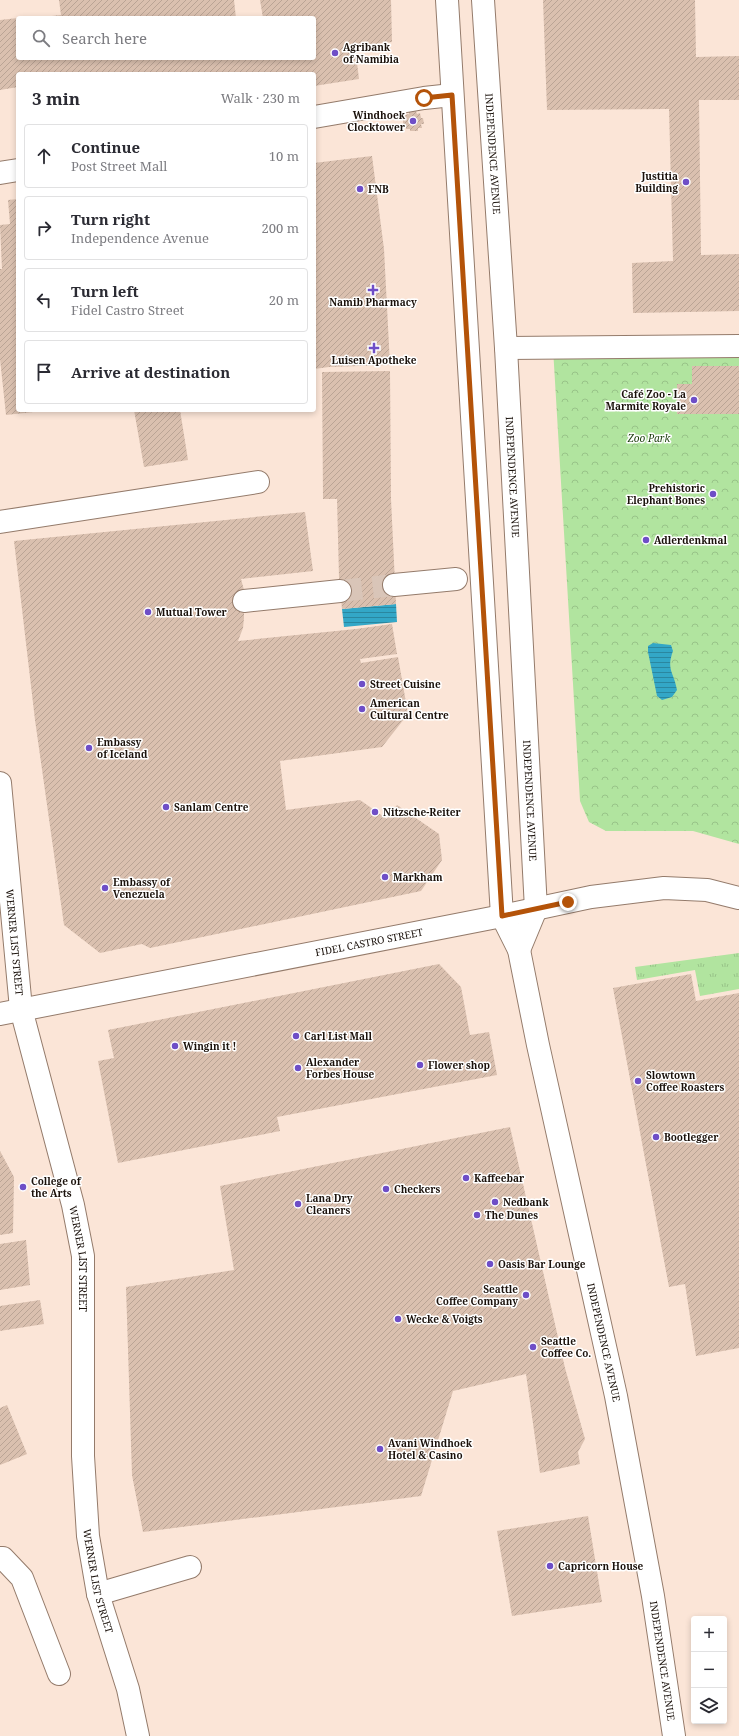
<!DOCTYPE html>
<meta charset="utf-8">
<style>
:root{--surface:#fff;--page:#f7f7f7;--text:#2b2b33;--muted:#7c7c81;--line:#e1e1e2}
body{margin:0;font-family:"Noto Serif",serif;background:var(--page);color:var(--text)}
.controls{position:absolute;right:12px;bottom:12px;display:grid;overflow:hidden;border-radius:4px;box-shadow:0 2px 6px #0003}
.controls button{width:36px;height:36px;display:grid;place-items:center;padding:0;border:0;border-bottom:1px solid var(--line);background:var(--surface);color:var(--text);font:20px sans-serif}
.stop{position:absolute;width:12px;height:12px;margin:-9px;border:3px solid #b45309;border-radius:50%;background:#fff}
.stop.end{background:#b45309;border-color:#fff;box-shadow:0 1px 4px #0008}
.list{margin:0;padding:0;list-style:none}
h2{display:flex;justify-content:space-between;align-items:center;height:52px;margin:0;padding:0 16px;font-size:17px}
h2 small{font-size:13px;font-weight:400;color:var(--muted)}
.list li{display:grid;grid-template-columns:26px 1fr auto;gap:12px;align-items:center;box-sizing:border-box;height:64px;margin:0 8px 8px;padding:0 8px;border:1px solid var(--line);border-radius:4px}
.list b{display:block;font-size:15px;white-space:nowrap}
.list p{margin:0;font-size:13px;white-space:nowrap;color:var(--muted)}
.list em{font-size:13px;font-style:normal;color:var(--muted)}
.icon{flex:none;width:22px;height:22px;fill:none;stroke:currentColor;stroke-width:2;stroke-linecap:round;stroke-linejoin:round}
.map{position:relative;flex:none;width:739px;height:1736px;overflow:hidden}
.search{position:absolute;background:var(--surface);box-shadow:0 2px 6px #0003;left:16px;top:16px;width:300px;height:44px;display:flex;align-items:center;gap:10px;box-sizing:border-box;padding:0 14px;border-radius:4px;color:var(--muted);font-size:15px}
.panel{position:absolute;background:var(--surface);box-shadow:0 2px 6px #0003;left:16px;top:72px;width:300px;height:340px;border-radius:4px}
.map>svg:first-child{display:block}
.grass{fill:url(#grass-tufts)}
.forest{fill:url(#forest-crowns)}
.water{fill:url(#water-rules)}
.building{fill:url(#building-hatch)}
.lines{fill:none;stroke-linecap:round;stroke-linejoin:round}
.minor-tunnel{stroke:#d9c5b8;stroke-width:22;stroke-dasharray:22 11;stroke-linecap:butt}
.minor-casing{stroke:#947b6b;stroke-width:24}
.major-casing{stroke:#947b6b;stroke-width:24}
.minor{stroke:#fff;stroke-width:22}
.major{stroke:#fff;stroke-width:22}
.route{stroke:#b45309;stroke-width:5}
.poi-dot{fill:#6e4ec7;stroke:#fff;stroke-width:1.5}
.labels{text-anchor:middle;stroke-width:3;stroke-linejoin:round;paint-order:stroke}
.poi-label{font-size:10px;font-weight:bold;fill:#1a110b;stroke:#fff;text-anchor:start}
.street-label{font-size:10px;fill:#1a110b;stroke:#fff}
.park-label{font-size:10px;font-style:italic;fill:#193b0a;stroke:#fff}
</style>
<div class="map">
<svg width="739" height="1736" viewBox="0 0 739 1736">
<defs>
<pattern id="grass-tufts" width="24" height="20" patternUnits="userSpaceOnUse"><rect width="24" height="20" fill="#b1e49f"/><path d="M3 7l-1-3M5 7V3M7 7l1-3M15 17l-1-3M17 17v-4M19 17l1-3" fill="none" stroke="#98c388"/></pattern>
<pattern id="forest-crowns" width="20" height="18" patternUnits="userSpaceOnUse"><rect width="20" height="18" fill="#b1e49f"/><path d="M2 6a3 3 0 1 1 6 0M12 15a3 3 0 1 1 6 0" fill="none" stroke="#98c388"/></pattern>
<pattern id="water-rules" width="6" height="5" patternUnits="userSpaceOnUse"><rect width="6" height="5" fill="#33a7c7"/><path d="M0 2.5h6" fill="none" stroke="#2a87a0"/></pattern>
<pattern id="building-hatch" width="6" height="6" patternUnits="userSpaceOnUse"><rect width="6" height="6" fill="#dac0af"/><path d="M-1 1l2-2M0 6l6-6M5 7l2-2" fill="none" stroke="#baa495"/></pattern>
</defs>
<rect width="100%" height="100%" fill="#fbe5d7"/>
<path class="grass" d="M739,953V989L700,996L695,970L637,980L635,967Z"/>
<path class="forest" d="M739,346V844L693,831H606L589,822L580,801L553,348Z"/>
<g class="water">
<path d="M396,604L397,622L344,627L342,609Z"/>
<path d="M653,643L671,645L673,651C666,670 674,672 677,690L672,697L662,700L657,696L648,652V646Z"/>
</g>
<g class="building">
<path d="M59,0H234L236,18H33L61,15Z"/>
<path d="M260,0H391L392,42L355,47L359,79L314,86V74H18V87L0,90V20L18,18V58H314V18H263Z"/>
<path d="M543,0H695L696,57L739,56V100H699L701,255L739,254V311L633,313L632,263L673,261L669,109L547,110Z"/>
<path d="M416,111L417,114L420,113L421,118H423L424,124H421L422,128H418V131H410V129H406V125H403V119H406L405,115L409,114V112Z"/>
<path d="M372,156L384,249L390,365L329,367L314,369V163Z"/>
<path d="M18,199V410L42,411L6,415L0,359V269H2L0,225L10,224L8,200Z"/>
<path d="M692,366H739V414H677V384H692Z"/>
<path d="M390,371L391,499L396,604L342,609L339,577L337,499H323L322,372Z"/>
<path d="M134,410H180L188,460L144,467Z"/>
<path d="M305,512L313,571L241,579L244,590V618L243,628L238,641L356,629L392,624L397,654L360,659L361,663L398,657L408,714L382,747L280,761L286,810L360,800L387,819L397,805L439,834L442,860L421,891L150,948L142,944L100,953L64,925L35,720L14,541Z"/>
<path d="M439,964L461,987L470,1035L489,1032L497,1075L277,1117L280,1131L118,1163L98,1061L114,1058L108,1030Z"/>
<path d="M691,974L696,1001L739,993V1348L696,1356L685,1284L669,1287L613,988Z"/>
<path d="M510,1127L565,1368L585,1439L578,1452L580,1464L540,1473L526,1374L453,1391L421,1496L143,1532L132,1475L126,1287L234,1270L220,1186Z"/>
<path d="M0,1151L14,1177L13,1233L0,1235Z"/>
<path d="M26,1240L30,1285L0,1290V1244Z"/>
<path d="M40,1300L44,1324L0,1331V1306Z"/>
<path d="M7,1405L27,1454L0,1465V1408Z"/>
<path d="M588,1516L602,1602L512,1616L497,1531Z"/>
</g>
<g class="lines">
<path class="minor-tunnel" d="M340,591L394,585"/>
<defs>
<g id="minor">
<path d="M314,117L424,98L452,95"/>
<path d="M0,173L18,170"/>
<path d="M506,348L739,346"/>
<path d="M0,522L258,482"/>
<path d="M394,585L456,579"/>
<path d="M244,601L340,591"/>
<path id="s1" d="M0,783L21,1009L73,1205L83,1256V1456L88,1536L98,1594L128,1689L138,1736"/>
<path d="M0,1558H3L22,1578L59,1674"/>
<path d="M98,1594L190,1567"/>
</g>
<g id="major">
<path id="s2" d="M447,0L502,916L519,950L538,1045L616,1396L653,1596L674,1736"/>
<path id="s3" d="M483,0L506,348L536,909L519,950"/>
<path id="s4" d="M0,1014L502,916L591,897L664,888L707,890L739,898"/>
</g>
</defs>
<use href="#minor" class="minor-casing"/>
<use href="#major" class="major-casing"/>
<use href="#minor" class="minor"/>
<use href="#major" class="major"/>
</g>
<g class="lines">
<path class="route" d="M424,98L452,95L502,916L568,902"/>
</g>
<g class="poi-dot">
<circle cx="335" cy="53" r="4"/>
<circle cx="413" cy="121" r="4"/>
<circle cx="686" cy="182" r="4"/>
<circle cx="360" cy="189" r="4"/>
<path d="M371 284h4v4h4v4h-4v4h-4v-4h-4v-4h4z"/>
<path d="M372 342h4v4h4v4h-4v4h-4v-4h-4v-4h4z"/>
<circle cx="694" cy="400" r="4"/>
<circle cx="713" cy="494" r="4"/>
<circle cx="646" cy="540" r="4"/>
<circle cx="148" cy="612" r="4"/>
<circle cx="362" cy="684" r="4"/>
<circle cx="362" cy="709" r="4"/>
<circle cx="89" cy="748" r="4"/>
<circle cx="166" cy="807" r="4"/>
<circle cx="375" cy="812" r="4"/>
<circle cx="385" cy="877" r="4"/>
<circle cx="105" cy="888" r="4"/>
<circle cx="296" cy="1036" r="4"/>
<circle cx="175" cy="1046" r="4"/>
<circle cx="420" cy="1065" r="4"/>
<circle cx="298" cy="1068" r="4"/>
<circle cx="638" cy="1081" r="4"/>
<circle cx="656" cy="1137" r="4"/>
<circle cx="466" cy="1178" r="4"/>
<circle cx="23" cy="1187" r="4"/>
<circle cx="386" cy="1189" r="4"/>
<circle cx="495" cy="1202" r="4"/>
<circle cx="298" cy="1204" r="4"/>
<circle cx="477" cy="1215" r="4"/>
<circle cx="490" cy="1264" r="4"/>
<circle cx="526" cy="1295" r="4"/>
<circle cx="398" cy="1319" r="4"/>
<circle cx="533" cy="1347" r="4"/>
<circle cx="380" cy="1449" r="4"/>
<circle cx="550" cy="1566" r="4"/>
</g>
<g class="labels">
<g class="poi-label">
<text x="343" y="51">Agribank<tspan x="343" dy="12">of Namibia</tspan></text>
<text x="405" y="119" text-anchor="end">Windhoek<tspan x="405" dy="12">Clocktower</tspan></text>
<text x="678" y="180" text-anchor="end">Justitia<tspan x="678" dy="12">Building</tspan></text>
<text x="368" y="193">FNB</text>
<text x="373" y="306" text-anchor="middle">Namib Pharmacy</text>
<text x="374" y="364" text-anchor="middle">Luisen Apotheke</text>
<text x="686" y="398" text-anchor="end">Café Zoo - La<tspan x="686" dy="12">Marmite Royale</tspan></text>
<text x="705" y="492" text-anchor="end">Prehistoric<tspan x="705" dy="12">Elephant Bones</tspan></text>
<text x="654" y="544">Adlerdenkmal</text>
<text x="156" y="616">Mutual Tower</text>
<text x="370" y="688">Street Cuisine</text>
<text x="370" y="707">American<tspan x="370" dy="12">Cultural Centre</tspan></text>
<text x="97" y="746">Embassy<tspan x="97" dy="12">of Iceland</tspan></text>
<text x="174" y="811">Sanlam Centre</text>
<text x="383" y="816">Nitzsche-Reiter</text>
<text x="393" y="881">Markham</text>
<text x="113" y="886">Embassy of<tspan x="113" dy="12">Venezuela</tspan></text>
<text x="304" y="1040">Carl List Mall</text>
<text x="183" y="1050">Wingin it !</text>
<text x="306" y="1066">Alexander<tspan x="306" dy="12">Forbes House</tspan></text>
<text x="428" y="1069">Flower shop</text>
<text x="646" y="1079">Slowtown<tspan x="646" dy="12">Coffee Roasters</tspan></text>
<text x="664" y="1141">Bootlegger</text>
<text x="474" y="1182">Kaffeebar</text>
<text x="31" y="1185">College of<tspan x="31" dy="12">the Arts</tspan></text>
<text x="394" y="1193">Checkers</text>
<text x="306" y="1202">Lana Dry<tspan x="306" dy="12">Cleaners</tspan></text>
<text x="503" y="1206">Nedbank</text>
<text x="485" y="1219">The Dunes</text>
<text x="498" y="1268">Oasis Bar Lounge</text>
<text x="518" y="1293" text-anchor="end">Seattle<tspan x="518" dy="12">Coffee Company</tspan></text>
<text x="406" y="1323">Wecke &amp; Voigts</text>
<text x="541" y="1345">Seattle<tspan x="541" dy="12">Coffee Co.</tspan></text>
<text x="388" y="1447">Avani Windhoek<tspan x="388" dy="12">Hotel &amp; Casino</tspan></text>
<text x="558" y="1570">Capricorn House</text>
</g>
<g class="street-label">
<text dy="4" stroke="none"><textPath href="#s3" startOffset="154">INDEPENDENCE AVENUE</textPath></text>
<text dy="4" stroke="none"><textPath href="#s3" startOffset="478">INDEPENDENCE AVENUE</textPath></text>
<text dy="4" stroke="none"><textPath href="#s3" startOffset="802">INDEPENDENCE AVENUE</textPath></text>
<text dy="4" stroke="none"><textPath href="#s4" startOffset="376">FIDEL CASTRO STREET</textPath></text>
<text dy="4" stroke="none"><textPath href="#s1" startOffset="160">WERNER LIST STREET</textPath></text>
<text dy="4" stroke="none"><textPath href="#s1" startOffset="484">WERNER LIST STREET</textPath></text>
<text dy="4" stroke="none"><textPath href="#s2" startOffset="1357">INDEPENDENCE AVENUE</textPath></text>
<text dy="4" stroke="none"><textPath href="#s1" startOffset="808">WERNER LIST STREET</textPath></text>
<text dy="4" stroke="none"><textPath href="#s2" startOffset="1681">INDEPENDENCE AVENUE</textPath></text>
</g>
<g class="park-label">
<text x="649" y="442">Zoo Park</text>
</g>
</g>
</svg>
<div class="controls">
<button>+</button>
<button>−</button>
<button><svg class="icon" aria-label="layers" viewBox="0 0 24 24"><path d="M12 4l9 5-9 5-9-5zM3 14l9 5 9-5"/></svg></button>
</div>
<div class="stop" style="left:424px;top:98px"></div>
<div class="stop end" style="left:568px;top:902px"></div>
<div class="search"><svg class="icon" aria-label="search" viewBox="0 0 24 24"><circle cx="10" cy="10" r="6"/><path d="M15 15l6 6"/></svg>Search here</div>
<section class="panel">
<h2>3 min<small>Walk · 230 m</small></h2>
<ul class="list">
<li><svg class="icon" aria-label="ahead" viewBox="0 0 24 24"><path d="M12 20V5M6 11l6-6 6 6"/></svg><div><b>Continue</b><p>Post Street Mall</p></div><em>10 m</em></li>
<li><svg class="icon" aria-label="right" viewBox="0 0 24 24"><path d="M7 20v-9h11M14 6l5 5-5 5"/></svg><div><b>Turn right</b><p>Independence Avenue</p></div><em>200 m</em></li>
<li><svg class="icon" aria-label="left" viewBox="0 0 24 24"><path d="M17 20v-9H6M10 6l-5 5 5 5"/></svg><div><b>Turn left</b><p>Fidel Castro Street</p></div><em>20 m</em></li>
<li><svg class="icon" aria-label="arrive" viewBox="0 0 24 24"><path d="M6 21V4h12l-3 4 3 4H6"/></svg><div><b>Arrive at destination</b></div></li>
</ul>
</section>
</div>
